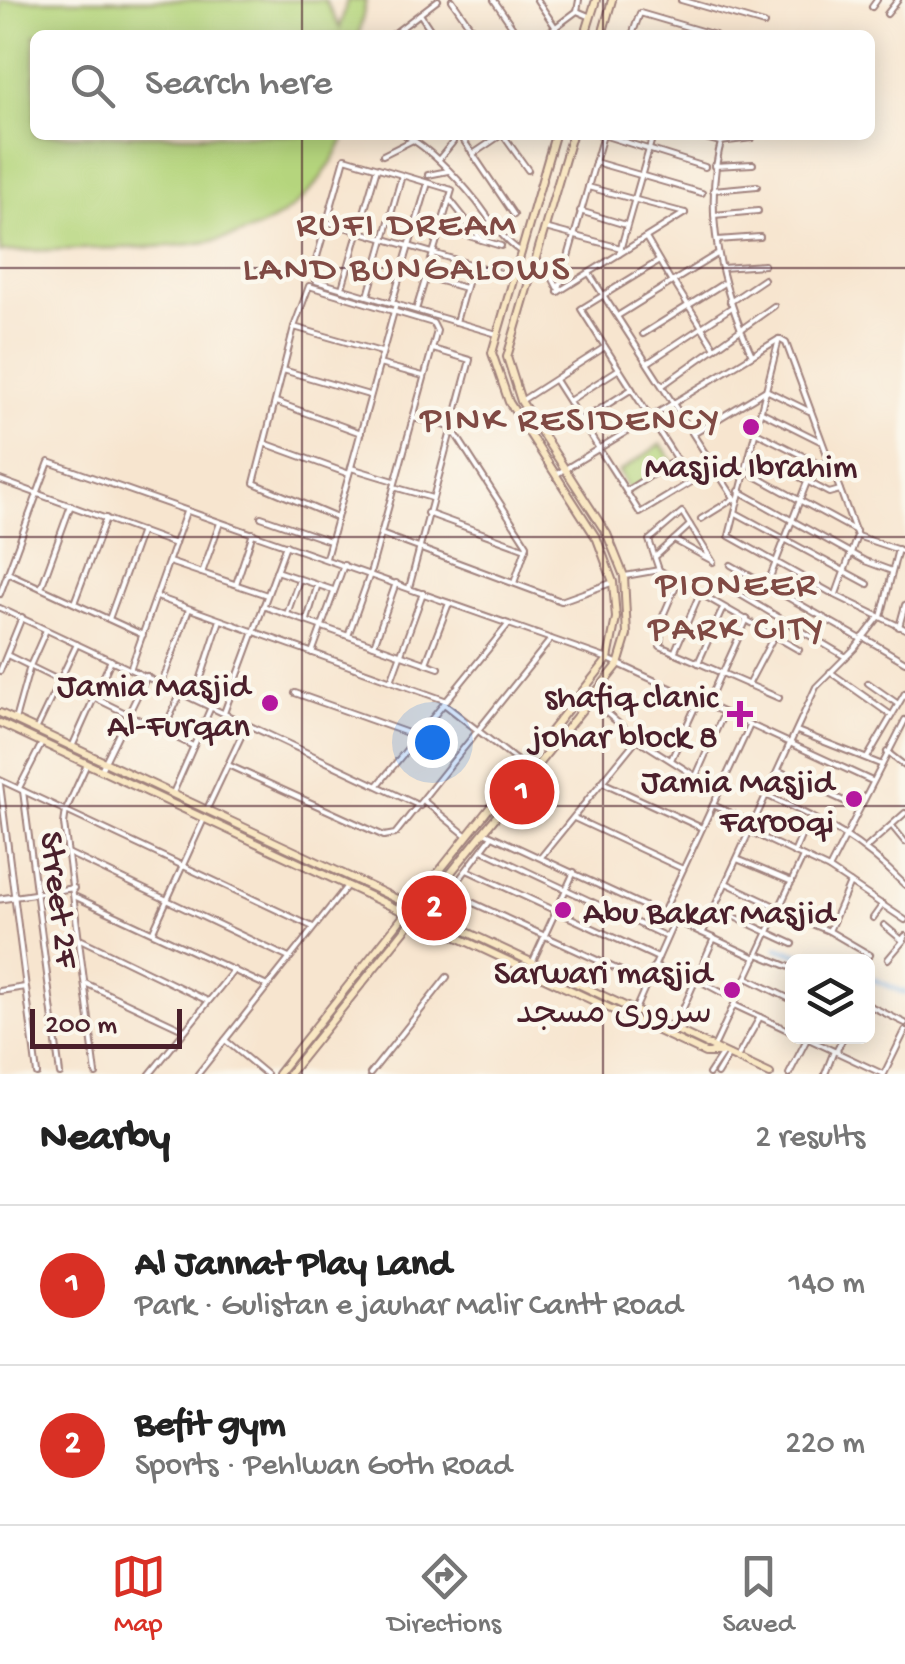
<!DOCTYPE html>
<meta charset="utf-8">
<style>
:root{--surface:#fff;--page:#f2f2f2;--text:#222;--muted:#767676;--line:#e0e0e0;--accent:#d93025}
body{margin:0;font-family:"Gochi Hand","Playpen Sans Arabic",sans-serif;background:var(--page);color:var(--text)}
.controls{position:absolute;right:30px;bottom:30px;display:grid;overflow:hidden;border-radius:15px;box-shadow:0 5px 25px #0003}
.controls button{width:90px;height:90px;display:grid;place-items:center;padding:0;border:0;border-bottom:2px solid var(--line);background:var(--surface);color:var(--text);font:50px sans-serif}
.scale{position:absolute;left:30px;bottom:25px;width:152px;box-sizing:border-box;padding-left:10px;border:5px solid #4a1f2b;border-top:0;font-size:28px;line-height:35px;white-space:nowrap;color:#4a1f2b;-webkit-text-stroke:8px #fbf7ec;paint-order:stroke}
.you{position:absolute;left:432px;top:742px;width:35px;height:35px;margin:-25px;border:8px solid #fff;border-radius:50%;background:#1a73e8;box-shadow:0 0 0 15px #1a73e833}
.badge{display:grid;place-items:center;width:65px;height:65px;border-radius:50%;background:var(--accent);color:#fff;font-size:32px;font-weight:700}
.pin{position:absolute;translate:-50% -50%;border:5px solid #fff;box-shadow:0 2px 10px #0006}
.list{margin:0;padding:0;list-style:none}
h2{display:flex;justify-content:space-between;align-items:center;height:130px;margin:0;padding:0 40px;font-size:42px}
h2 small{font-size:32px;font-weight:400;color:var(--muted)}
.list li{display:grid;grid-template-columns:65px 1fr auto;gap:30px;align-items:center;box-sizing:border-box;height:160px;padding:0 40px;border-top:2px solid var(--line)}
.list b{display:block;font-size:38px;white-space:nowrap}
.list p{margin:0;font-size:32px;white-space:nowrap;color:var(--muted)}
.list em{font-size:32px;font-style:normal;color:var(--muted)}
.icon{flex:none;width:55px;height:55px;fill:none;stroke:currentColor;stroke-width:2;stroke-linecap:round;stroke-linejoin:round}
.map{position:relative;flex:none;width:905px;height:1074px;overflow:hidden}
.search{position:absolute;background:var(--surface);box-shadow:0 5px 25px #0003;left:30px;right:30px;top:30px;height:110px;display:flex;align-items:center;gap:25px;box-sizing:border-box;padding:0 35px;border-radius:15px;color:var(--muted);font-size:38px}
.sheet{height:450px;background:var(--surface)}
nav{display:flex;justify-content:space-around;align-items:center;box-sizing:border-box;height:140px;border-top:2px solid var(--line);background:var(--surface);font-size:28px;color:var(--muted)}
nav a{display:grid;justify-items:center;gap:5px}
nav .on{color:var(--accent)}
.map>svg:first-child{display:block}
.green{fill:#b5d57d;stroke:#807a54;stroke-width:2.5}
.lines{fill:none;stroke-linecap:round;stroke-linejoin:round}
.canal{stroke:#79b0e8;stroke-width:5}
.minor-casing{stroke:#a0827d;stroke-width:8}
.tertiary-casing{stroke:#a0827d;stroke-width:9}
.secondary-casing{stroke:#a0827d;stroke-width:10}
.minor{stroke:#fff;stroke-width:4}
.tertiary{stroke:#fff;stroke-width:5}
.secondary{stroke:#f9e7c3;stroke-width:6}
.grid{fill:none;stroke:#4a1f2b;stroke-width:2.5;stroke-opacity:0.55}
.poi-dot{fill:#b5179e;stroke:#fbf7ec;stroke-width:4}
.labels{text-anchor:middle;stroke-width:9;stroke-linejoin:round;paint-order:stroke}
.poi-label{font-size:35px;fill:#4a1f2b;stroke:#fbf7ec;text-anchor:end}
.street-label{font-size:35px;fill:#4a1f2b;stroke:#fbf7ec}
.neighbourhood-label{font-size:38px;letter-spacing:2.5px;fill:#804a44;stroke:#fbf7ec}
</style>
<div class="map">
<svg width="905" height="1074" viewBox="0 0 905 1074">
<rect width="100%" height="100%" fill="#fbf7ec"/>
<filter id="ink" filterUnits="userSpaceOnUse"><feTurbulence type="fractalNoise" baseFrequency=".01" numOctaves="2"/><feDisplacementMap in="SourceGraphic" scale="20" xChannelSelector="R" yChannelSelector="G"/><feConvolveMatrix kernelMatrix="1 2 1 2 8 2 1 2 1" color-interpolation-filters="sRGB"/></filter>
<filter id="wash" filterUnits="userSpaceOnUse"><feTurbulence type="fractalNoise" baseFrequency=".0048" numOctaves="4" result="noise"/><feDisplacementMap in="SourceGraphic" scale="40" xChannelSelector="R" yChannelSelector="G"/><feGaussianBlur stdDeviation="2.25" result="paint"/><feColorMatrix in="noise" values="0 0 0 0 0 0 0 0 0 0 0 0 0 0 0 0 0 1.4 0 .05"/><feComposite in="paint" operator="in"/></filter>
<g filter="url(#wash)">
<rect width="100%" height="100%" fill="#f7e5cf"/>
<g class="green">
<path d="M0,0H325L340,28L347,0H366L359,35H35V135H344L343,141C296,238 222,246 124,248C82,249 41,250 0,252Z"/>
<path d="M661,444L673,462L630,491L619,472Z"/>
</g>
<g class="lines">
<g class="canal">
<path d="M777,948L824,962"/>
<path d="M868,977L905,993"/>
</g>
</g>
</g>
<g filter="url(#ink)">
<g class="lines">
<defs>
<g id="minor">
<path d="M452,0L476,35"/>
<path d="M494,0L518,35"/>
<path d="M537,0L556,28"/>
<path d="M681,0L764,24"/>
<path d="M872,7L877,0"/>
<path d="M577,11L579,0"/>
<path d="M420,14L434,35"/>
<path d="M887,14L898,0"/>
<path d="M392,35L438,0"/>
<path d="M545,35L577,11L591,17"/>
<path d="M632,35L640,13L715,35"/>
<path d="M405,135C433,151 456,176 477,202C490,219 502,239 520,251"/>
<path d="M460,135L514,215"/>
<path d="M503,135L528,170"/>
<path d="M603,135L705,167"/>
<path d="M693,135L720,142L752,138"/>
<path d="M723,135C701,208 721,288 752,355"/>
<path d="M473,154L501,135"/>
<path d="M383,155L413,140"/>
<path d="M440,158L453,142"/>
<path d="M595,162L702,193"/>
<path d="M714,166L753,164"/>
<path d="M428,175L448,171"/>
<path d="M588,187L685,213"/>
<path d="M713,190L757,186"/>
<path d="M451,201L482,240"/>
<path d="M580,211L626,225"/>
<path d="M714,215L758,211"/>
<path d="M327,222L514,277"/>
<path d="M443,228L501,246"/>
<path d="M545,228L621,248"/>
<path d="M646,238L671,281"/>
<path d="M717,240L760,237"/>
<path d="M619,254L653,135"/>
<path d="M534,266L551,275L557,287"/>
<path d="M722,268L764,265"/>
<path d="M589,273L736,501"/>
<path d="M426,277L465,288"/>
<path d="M673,281L715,348"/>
<path d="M342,288L377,168"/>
<path d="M558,292L603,135"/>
<path d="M558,292L685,213"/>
<path d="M368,296L402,175"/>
<path d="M730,302L764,279"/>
<path d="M392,303L428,183"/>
<path d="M416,310L452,190L345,158L313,271L316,281L497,334"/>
<path d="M619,315L717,254"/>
<path d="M456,322L472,265"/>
<path d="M294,327L381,352"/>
<path d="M643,334L724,283"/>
<path d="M779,339L729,536L835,595L905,629"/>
<path d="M779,339L786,343L857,536L836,594"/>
<path d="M649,362L732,307"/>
<path d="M379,364L423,376"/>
<path d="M283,370L369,395"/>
<path d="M555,380L640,513L691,482L581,309L659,261"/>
<path d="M663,385L774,306"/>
<path d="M521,401L605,347"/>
<path d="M569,401L619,369"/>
<path d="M276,402L361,433"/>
<path d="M762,412L820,441"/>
<path d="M413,418L451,427L527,545L514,583"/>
<path d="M581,421L632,389"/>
<path d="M756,432L819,464L828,462"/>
<path d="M695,433L766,390L809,411"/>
<path d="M264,443L349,474"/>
<path d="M751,451L829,493L840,490"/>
<path d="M351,468L394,481"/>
<path d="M746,471L856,531"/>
<path d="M557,474L779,339"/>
<path d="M0,480L175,544"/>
<path d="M811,482L819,464"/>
<path d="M394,487L432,498"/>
<path d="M626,491L677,459"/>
<path d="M739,491L865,561L892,571"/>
<path d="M427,513L526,549"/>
<path d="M736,513L868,584"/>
<path d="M261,517L330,541"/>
<path d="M337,518L254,483L294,327L309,286L433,323L437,331L370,574L348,636"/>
<path d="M701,519L735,498"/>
<path d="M381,534L561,601L611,583"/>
<path d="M857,536L905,552"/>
<path d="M674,540L709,559"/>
<path d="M655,557L690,525"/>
<path d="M326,558L396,304"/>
<path d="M169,562L267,595"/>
<path d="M731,565L861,639"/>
<path d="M659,570L649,540L682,512L713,562"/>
<path d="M276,571L333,590"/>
<path d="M8,573L143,635"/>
<path d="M202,573L220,523"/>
<path d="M625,576L659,570L799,650"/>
<path d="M678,581L663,616L660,646L779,698"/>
<path d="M236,584L253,533"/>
<path d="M722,584L846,657"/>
<path d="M767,585L807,482"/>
<path d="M41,588L71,505"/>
<path d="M409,588L470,360L433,349"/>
<path d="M0,594L49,462L608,659L872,781"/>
<path d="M157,597L447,701"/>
<path d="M74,603L106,518"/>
<path d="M263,606L439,668"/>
<path d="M0,608L420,806"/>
<path d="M287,614L299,580"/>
<path d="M881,617L898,549"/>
<path d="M109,619L141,531"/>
<path d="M307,620L317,587"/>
<path d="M899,627L905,605"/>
<path d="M863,637L905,662"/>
<path d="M374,645L396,583"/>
<path d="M312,653L344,565"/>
<path d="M674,653L700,593"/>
<path d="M7,655L193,746"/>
<path d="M426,663L449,603"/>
<path d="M698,663L723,608"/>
<path d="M131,667L186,512"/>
<path d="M0,671L22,617"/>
<path d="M830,672L891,715"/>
<path d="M722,674L747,619"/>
<path d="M391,681L423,593"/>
<path d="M162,683L189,609"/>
<path d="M868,683L898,704"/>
<path d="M748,685L774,636"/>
<path d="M295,693L419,737"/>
<path d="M194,699L220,620"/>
<path d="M590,699L637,739L719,791"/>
<path d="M444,704L522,765"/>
<path d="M707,705L721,673"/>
<path d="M224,713L286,545"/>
<path d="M15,720L30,666L46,630"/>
<path d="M36,730L77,644"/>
<path d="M163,731L181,693"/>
<path d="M797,731L880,764"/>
<path d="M72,747L111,660"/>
<path d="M887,752L905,766"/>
<path d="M867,758L905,693"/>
<path d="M671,760L698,701"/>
<path d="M228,765L384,836L395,834L551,639"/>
<path d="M86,766L66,810L64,824L96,1074"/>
<path d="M101,770L147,676"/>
<path d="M779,771L859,808"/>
<path d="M696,776L724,713"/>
<path d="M0,780L313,927"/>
<path d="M602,782L702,828"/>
<path d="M0,784L37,1074"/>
<path d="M378,785L507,626"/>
<path d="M19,788L42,743"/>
<path d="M23,791L60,1074"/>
<path d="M173,793L211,707"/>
<path d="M768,796C827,823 858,838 905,885"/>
<path d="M424,801L467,836"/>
<path d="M713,805L754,824"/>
<path d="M207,809L247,724"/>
<path d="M574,818L683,869"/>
<path d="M892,826L905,842"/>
<path d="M484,832L756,958"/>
<path d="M751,832L829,869L905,720"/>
<path d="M492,836L452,889L454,894L647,983"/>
<path d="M867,847L905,813"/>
<path d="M482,850L667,937"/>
<path d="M68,853L289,958"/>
<path d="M794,853L803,832"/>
<path d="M541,857L637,739"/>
<path d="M737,859L792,882"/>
<path d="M829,869L850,883"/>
<path d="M467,870L658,958"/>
<path d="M726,883L779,908"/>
<path d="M14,897L74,888"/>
<path d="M76,897L267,986"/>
<path d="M715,908L793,944"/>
<path d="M780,911L829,931L870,955"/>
<path d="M662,915L750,725"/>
<path d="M873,918L883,904"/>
<path d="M884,925L902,940L905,936"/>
<path d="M153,931L204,819"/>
<path d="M829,931L850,883L905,920"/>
<path d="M703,932L816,687L855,648L879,617"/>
<path d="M82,940L208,1001"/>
<path d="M760,955L792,968"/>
<path d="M888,959L904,940"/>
<path d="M533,961L574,872"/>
<path d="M654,966L694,984"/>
<path d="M747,978L792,1000"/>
<path d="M696,979L736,1000"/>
<path d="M85,983L185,1030"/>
<path d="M0,991L25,987"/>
<path d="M734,1005L792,1032"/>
<path d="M868,1005L905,1023"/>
<path d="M635,1010L675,920"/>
<path d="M674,1029L714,938"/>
<path d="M55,1031L90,1027"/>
<path d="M802,1036L883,1074"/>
<path d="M225,1040L266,1074"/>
<path d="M714,1047L803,857"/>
<path d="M837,1050L844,1036"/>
<path d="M738,1056L760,1017"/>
<path d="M150,1074L234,970"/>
<path d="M198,1074L347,886"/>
<path d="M370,1074L447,977"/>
<path d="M709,1074L723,1053"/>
<path d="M717,1074L729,1054"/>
<path d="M789,1074L807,1039"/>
<path d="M825,1074L834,1051"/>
<path d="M884,1074L905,1031"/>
</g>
<path id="tertiary" d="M0,899L14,897"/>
<g id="secondary">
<path d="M585,35L596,0"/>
<path d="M602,35L612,0"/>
<path d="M0,713L770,1074"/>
<path d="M0,723L705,1053H720"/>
<path d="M278,1074L608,659L616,618L613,582L597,539L509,402L492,353L555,135"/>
<path d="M289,1074L618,665L627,635L624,576L607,534L521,401L507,357L572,135"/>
</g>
</defs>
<use href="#minor" class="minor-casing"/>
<use href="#tertiary" class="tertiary-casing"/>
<use href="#secondary" class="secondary-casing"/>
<use href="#minor" class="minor"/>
<use href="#tertiary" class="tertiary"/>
<use href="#secondary" class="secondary"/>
</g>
</g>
<path class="grid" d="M302,0V35M603,0V35M302,135V1074M603,135V1074M0,268H905M0,537H905M0,806H905"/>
<g class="poi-dot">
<circle cx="751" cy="427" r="10"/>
<circle cx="270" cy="703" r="10"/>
<path d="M735 699h10v10h10v10h-10v10h-10v-10h-10v-10h10z"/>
<circle cx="854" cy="799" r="10"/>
<circle cx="563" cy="910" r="10"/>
<circle cx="732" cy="990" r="10"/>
</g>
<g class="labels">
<g class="poi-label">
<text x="751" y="476" text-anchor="middle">Masjid Ibrahim</text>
<text x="250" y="695">Jamia Masjid<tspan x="250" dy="40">Al-Furqan</tspan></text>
<text x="718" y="706">shafiq clanic<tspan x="718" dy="40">johar block 8</tspan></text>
<text x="834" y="791">Jamia Masjid<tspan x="834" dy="40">Farooqi</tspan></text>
<text x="583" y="922" text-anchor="start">Abu Bakar Masjid</text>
<text x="712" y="982">Sarwari masjid<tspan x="712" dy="40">سروری مسجد</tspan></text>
</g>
<g class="street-label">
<text transform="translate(62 899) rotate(83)" y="12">Street 2F</text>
</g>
<g class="neighbourhood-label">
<text x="407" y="234">RUFI DREAM<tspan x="407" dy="44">LAND BUNGALOWS</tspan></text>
<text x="571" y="429">PINK RESIDENCY</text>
<text x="737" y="594">PIONEER<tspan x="737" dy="44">PARK CITY</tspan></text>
</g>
</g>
</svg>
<div class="controls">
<button><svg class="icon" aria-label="layers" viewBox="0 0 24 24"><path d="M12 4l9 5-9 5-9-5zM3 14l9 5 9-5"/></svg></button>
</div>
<div class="scale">200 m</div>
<div class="you"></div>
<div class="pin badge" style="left:522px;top:792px">1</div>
<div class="pin badge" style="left:434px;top:908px">2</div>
<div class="search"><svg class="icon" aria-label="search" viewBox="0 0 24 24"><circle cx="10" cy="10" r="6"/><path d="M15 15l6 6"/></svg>Search here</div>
</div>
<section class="sheet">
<h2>Nearby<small>2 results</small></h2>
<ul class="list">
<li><span class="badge">1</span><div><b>Al Jannat Play Land</b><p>Park · Gulistan e jauhar Malir Cantt Road</p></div><em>140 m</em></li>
<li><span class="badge">2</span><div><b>Befit gym</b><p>Sports · Pehlwan Goth Road</p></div><em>220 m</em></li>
</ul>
</section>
<nav>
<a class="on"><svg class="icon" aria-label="map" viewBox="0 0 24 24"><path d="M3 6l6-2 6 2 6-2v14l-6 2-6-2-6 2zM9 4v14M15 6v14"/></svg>Map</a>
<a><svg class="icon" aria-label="directions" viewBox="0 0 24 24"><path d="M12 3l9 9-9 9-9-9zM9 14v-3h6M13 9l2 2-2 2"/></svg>Directions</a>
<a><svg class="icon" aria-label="saved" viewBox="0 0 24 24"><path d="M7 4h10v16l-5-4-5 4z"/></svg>Saved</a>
</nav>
